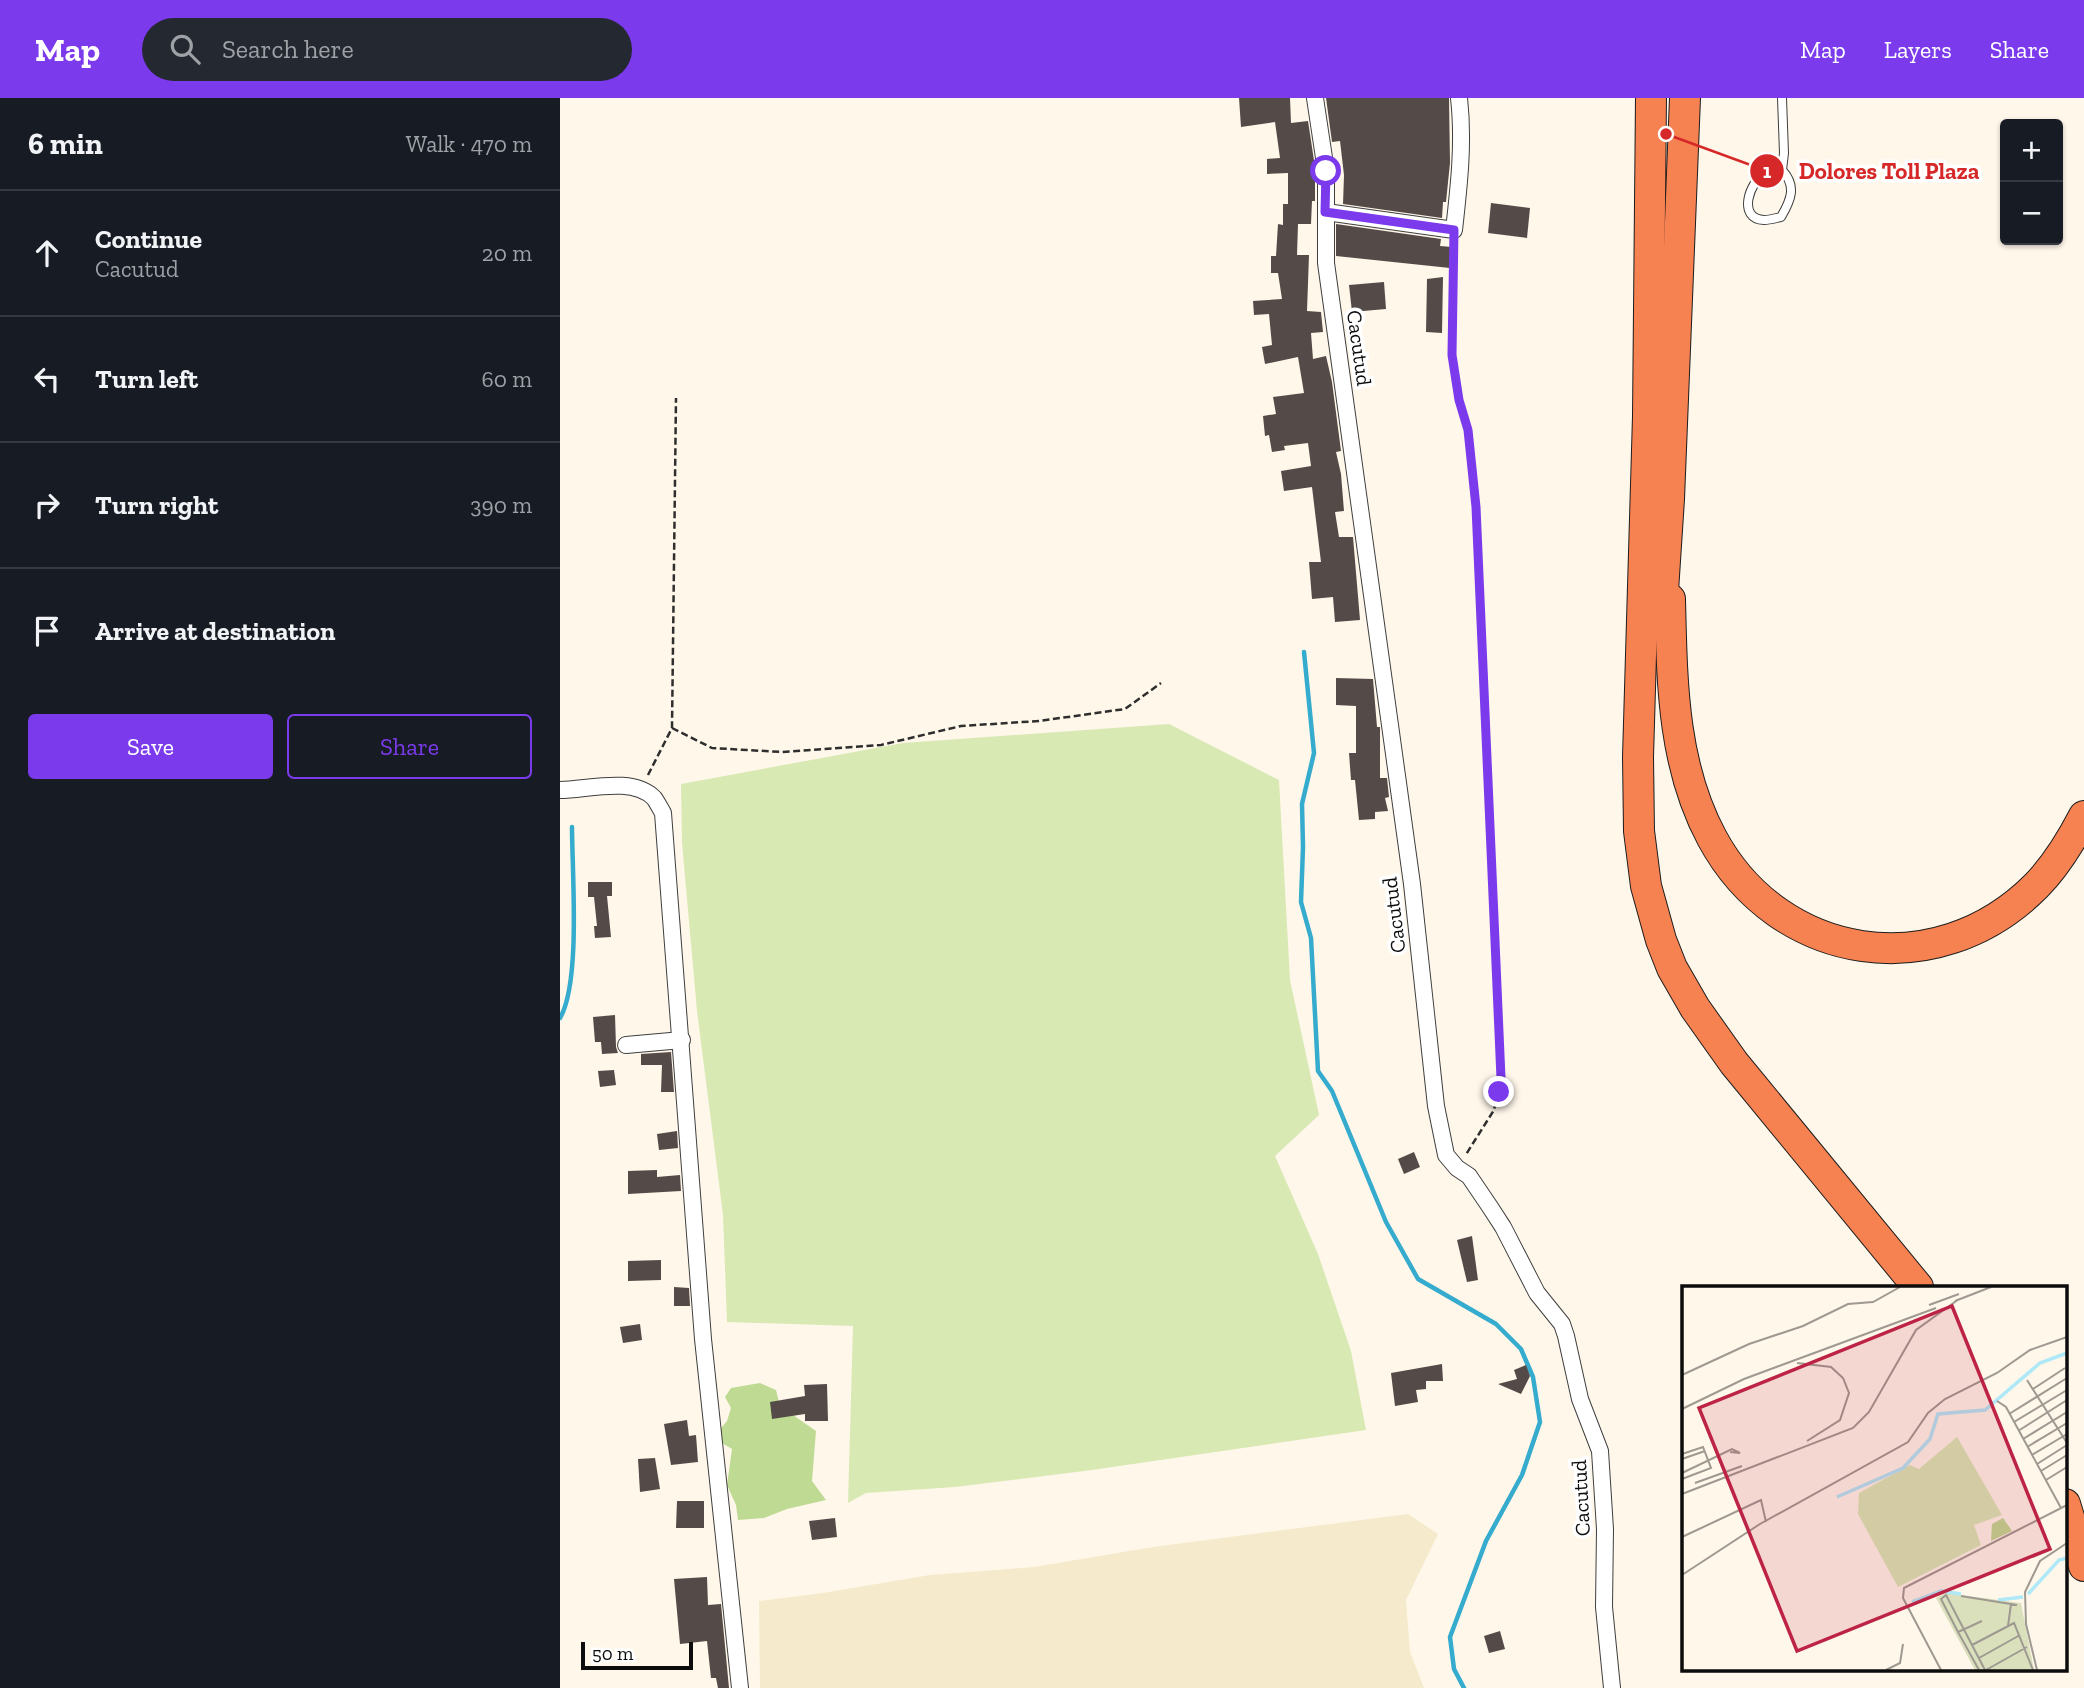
<!DOCTYPE html>
<meta charset="utf-8">
<style>
:root{--surface:#171b24;--page:#242831;--text:#f1f3f6;--muted:#9ea1a6;--line:#363941;--accent:#7c3aed}
body{margin:0;font-family:"Zilla Slab",serif;background:var(--page);color:var(--text)}
.controls{position:absolute;right:21px;top:21px;display:grid;overflow:hidden;border-radius:7px;box-shadow:0 2px 5px #0004}
.controls button{width:63px;height:63px;display:grid;place-items:center;padding:0;border:0;border-bottom:2px solid var(--line);background:var(--surface);color:var(--text);font:35px sans-serif}
.scale{position:absolute;left:21px;bottom:18px;width:112px;box-sizing:border-box;padding-left:7px;border:4px solid #0c0c0c;border-top:0;font-size:19px;line-height:24px;white-space:nowrap;color:#0c0c0c;-webkit-text-stroke:5px #fff;paint-order:stroke}
.stop{position:absolute;width:21px;height:21px;margin:-16px;border:5px solid #7c3aed;border-radius:50%;background:#fff}
.stop.end{background:#7c3aed;border-color:#fff;box-shadow:0 2px 7px #0008}
.list{margin:0;padding:0;list-style:none}
h2{display:flex;justify-content:space-between;align-items:center;height:91px;margin:0;padding:0 28px;font-size:30px}
h2 small{font-size:23px;font-weight:400;color:var(--muted)}
.list li{display:grid;grid-template-columns:46px 1fr auto;gap:21px;align-items:center;box-sizing:border-box;height:126px;padding:0 28px;border-top:2px solid var(--line)}
.list b{display:block;font-size:26px;white-space:nowrap}
.list p{margin:0;font-size:23px;white-space:nowrap;color:var(--muted)}
.list em{font-size:23px;font-style:normal;color:var(--muted)}
.actions{display:flex;gap:14px;padding:21px 28px}
.actions a{flex:1;padding:16px 0;border:2px solid var(--accent);border-radius:7px;text-align:center;font-size:24px;color:var(--accent)}
.actions .main{background:var(--accent);color:#fff}
.icon{flex:none;width:38px;height:38px;fill:none;stroke:currentColor;stroke-width:2;stroke-linecap:round;stroke-linejoin:round}
.map{position:relative;flex:none;width:1524px;height:1590px;overflow:hidden}
header{display:flex;align-items:center;gap:42px;box-sizing:border-box;height:98px;padding:0 35px;background:var(--accent);color:#fff}
header strong{font-size:33px}
nav{display:flex;gap:38px;margin-inline-start:auto;font-size:24px}
.search{width:490px;height:63px;background:var(--page);display:flex;align-items:center;gap:18px;box-sizing:border-box;padding:0 24px;border-radius:38px;color:var(--muted);font-size:26px}
main{display:flex}
aside{flex:1;background:var(--surface)}
.map>svg:first-child{display:block}
.farmland{fill:#f5eacb}
.green{fill:#d8e9b4}
.forest{fill:#bfda93}
.lines{fill:none;stroke-linecap:round;stroke-linejoin:round}
.stream{stroke:#35abce;stroke-width:4.5}
.building{fill:#544b48}
.service-casing{stroke:#3f3f3f;stroke-width:10}
.minor-casing{stroke:#3f3f3f;stroke-width:18}
.motorway-casing{stroke:#1d1d1d;stroke-width:32}
.path{stroke:#2e2e2e;stroke-width:2.5;stroke-dasharray:7 3.5;stroke-linecap:butt}
.service{stroke:#fff;stroke-width:8}
.minor{stroke:#fff;stroke-width:16}
.motorway{stroke:#f68151;stroke-width:30}
.route{stroke:#7c3aed;stroke-width:9}
.labels{text-anchor:middle;stroke-width:7;stroke-linejoin:round;paint-order:stroke}
.street-label{font-size:21px;fill:#0c0c0c;stroke:#fff}
.inset-river{fill:none;stroke:#afe8f7;stroke-width:3.5}
.inset-road{fill:none;stroke:#9e9991;stroke-width:2}
.view{fill:#bd2344;fill-opacity:0.15;stroke:#bd2344;stroke-width:3.5}
.inset-edge{fill:none;stroke:#0c0c0c;stroke-width:3.5}
.leader{fill:none;stroke:#d62828;stroke-width:2.5}
.callout-dot{fill:#d62828;stroke:#fff;stroke-width:2.5}
.mark-label{font-size:21px;text-anchor:middle;font-weight:bold;fill:#fff}
.callout-label{font-size:23px;text-anchor:middle;font-weight:bold;fill:#d62828;stroke:#fff;stroke-width:7;stroke-linejoin:round;paint-order:stroke}
</style>
<header>
<strong>Map</strong>
<div class="search"><svg class="icon" aria-label="search" viewBox="0 0 24 24"><circle cx="10" cy="10" r="6"/><path d="M15 15l6 6"/></svg>Search here</div>
<nav><a>Map</a><a>Layers</a><a>Share</a></nav>
</header>
<main>
<aside>
<h2>6 min<small>Walk · 470 m</small></h2>
<ul class="list">
<li><svg class="icon" aria-label="ahead" viewBox="0 0 24 24"><path d="M12 20V5M6 11l6-6 6 6"/></svg><div><b>Continue</b><p>Cacutud</p></div><em>20 m</em></li>
<li><svg class="icon" aria-label="left" viewBox="0 0 24 24"><path d="M17 20v-9H6M10 6l-5 5 5 5"/></svg><div><b>Turn left</b></div><em>60 m</em></li>
<li><svg class="icon" aria-label="right" viewBox="0 0 24 24"><path d="M7 20v-9h11M14 6l5 5-5 5"/></svg><div><b>Turn right</b></div><em>390 m</em></li>
<li><svg class="icon" aria-label="arrive" viewBox="0 0 24 24"><path d="M6 21V4h12l-3 4 3 4H6"/></svg><div><b>Arrive at destination</b></div></li>
</ul>
<div class="actions"><a class="main">Save</a><a>Share</a></div>
</aside>
<div class="map">
<svg width="1524" height="1590" viewBox="0 0 1524 1590">
<rect width="100%" height="100%" fill="#fff7ea"/>
<path class="farmland" d="M848,1416L878,1436L846,1502L850,1554L864,1590H200L199,1503L263,1495L370,1477L474,1469L593,1449Z"/>
<path class="green" d="M609,626L719,682L730,882L759,1017L715,1058L758,1156L791,1253L806,1332L532,1372L395,1389L306,1395L288,1405L293,1228L167,1224L163,1117L137,913L122,745L121,686L343,645Z"/>
<path class="forest" d="M200,1285L216,1292L220,1308L256,1333L252,1383L266,1402L227,1411L204,1420L178,1422L176,1407L167,1387L172,1351L162,1345L157,1335L167,1323L171,1310L165,1299L171,1290Z"/>
<g class="lines">
<g class="stream">
<path d="M744,554L754,655L742,706L743,749L741,804L751,840L758,973L772,993L826,1124L858,1181L936,1226L961,1251L973,1279L980,1324L962,1377L926,1443L890,1539L894,1571L904,1590"/>
<path d="M0,920C21,884 12,774 12,729"/>
</g>
</g>
<g class="building">
<path d="M679,0H730L731,25L748,23L755,69V103H752L751,126H738L737,157H749L747,213L761,214L763,234L751,235L753,261L766,258L772,284L781,353L776,354L781,376L784,413L775,414L779,439H793L800,522L775,524L773,499L752,501L749,464H761L752,389L724,393L721,373L751,368L748,345L724,348L725,352L712,354L709,337L705,338L703,318L716,316L713,299L744,295L738,259L705,266L702,249L712,247L709,216L694,217L693,203L722,201L718,175H711V158H716L718,126L723,127V106H728V75L707,76V61L720,60L715,24L681,29Z"/>
<path d="M766,0H889L890,65L886,104H883L882,120L783,106L784,77L780,43L772,44Z"/>
<path d="M931,105L970,110L967,140L928,135Z"/>
<path d="M776,126L881,141L880,148L892,149L890,170L776,158Z"/>
<path d="M883,179L882,235L866,234L867,181Z"/>
<path d="M824,184L826,211L792,214L789,187Z"/>
<path d="M776,580L813,581L817,629H820V680H827L829,699L825,700L828,713L815,714V721L799,722L795,682H791L789,655H796V608L776,607Z"/>
<path d="M28,784H52V798H47L51,839L35,840L34,828H37L34,799H28Z"/>
<path d="M55,917L56,949L58,955L42,956L41,944H35L33,919Z"/>
<path d="M111,954L114,994H101L102,967H81V956Z"/>
<path d="M54,972L56,987L40,989L38,973Z"/>
<path d="M117,1033L118,1050L99,1052L97,1036Z"/>
<path d="M854,1054L860,1069L844,1076L838,1061Z"/>
<path d="M97,1072V1079L120,1077L121,1093L68,1096V1073Z"/>
<path d="M912,1138L918,1182L907,1184L897,1142Z"/>
<path d="M101,1162V1182L68,1183V1163Z"/>
<path d="M114,1189L129,1190L130,1208H114Z"/>
<path d="M80,1226L82,1242L63,1245L60,1229Z"/>
<path d="M882,1266L883,1283H866V1291L856,1292L858,1304L835,1308L831,1275Z"/>
<path d="M966,1267L970,1278L961,1296L938,1286L957,1281L954,1272Z"/>
<path d="M267,1286L268,1323H245V1316L212,1321L210,1304L245,1298L244,1287Z"/>
<path d="M127,1322L129,1338L136,1337L138,1364L111,1367L104,1326Z"/>
<path d="M95,1360L100,1391L80,1394L78,1361Z"/>
<path d="M117,1403H144V1430H116Z"/>
<path d="M275,1420L277,1439L252,1442L249,1423Z"/>
<path d="M147,1479L148,1507L161,1506L169,1590H158L156,1580H151L147,1543L120,1546L114,1481Z"/>
<path d="M940,1533L945,1551L929,1555L924,1538Z"/>
</g>
<g class="lines">
<defs>
<path id="service" d="M1222,72C1216,73 1210,72 1205,75C1189,84 1177,121 1204,122C1210,122 1216,120 1221,119C1231,102 1237,88 1222,72L1224,55L1222,0"/>
<g id="minor">
<path d="M755,0L766,73V165L852,786L876,1008L886,1057L897,1070L909,1078L930,1109L943,1129L977,1195L1002,1226L1006,1238L1020,1301L1040,1353L1045,1431L1044,1509L1052,1590"/>
<path d="M766,114L894,132C899,88 904,44 899,0"/>
<path d="M0,692C27,692 72,678 94,700C97,704 100,710 103,715L143,1241L180,1590"/>
<path d="M66,947L122,942"/>
</g>
<g id="motorway">
<path d="M1091,0L1088,318L1078,659L1079,733L1086,788L1101,842L1112,870L1135,910L1174,965L1358,1189"/>
<path d="M1110,501C1112,582 1112,666 1152,740C1219,864 1376,888 1476,788C1496,768 1511,743 1524,718"/>
<path d="M1101,524L1109,401L1125,0"/>
<path d="M1505,1406L1524,1468"/>
</g>
</defs>
<use href="#service" class="service-casing"/>
<use href="#minor" class="minor-casing"/>
<use href="#motorway" class="motorway-casing"/>
<g class="path">
<path d="M894,146L892,257L899,302L908,332L916,409L941,980L934,1012L905,1058"/>
<path d="M112,630L152,650L222,654L321,647L401,628L479,623L565,611L601,585"/>
<path d="M88,677L112,630L116,300"/>
</g>
<use href="#service" class="service"/>
<use href="#minor" class="minor"/>
<use href="#motorway" class="motorway"/>
</g>
<g class="lines">
<path class="route" d="M766,73L765,114L894,132L892,257L899,302L908,332L916,409L941,980L939,994"/>
</g>
<g class="labels">
<g class="street-label">
<text transform="translate(799 250) rotate(82)" y="7">Cacutud</text>
<text transform="translate(834 817) rotate(-97)" y="7">Cacutud</text>
<text transform="translate(1021 1400) rotate(-93)" y="7">Cacutud</text>
</g>
</g>
<g transform="translate(1122 1188)">
<rect width="385" height="385" fill="#fff7ea"/>
<path d="M275,151L320,229L292,239L299,259L216,301L176,228L177,207L228,179L237,183Z" fill="#d8e9b4"/>
<path d="M321,232L330,245L309,255L310,238Z" fill="#bfda93"/>
<path d="M263,307L339,317L352,384H293L254,312Z" fill="#dae0bc"/>
<path class="inset-river" d="M155,211L221,182L248,153L256,128L303,124L358,77L385,67M346,308L377,274L385,272M316,314L341,311M230,316L259,305L279,308"/>
<path class="inset-road" d="M273,15L309,1M247,19L277,8M115,77L149,81L161,92L167,107L158,134L125,155M0,89L67,58L121,40L166,18L191,16L218,1M345,94L385,157M351,103L383,82M315,115L324,121L379,222M0,123L62,93L254,22M327,128L385,92M332,136L385,104M336,145L385,114M341,153L385,126M345,161L385,137M0,168L21,161L29,182L0,193M350,169L385,148M0,173L23,165M355,178L385,159M359,185L385,169M0,187L50,163L58,167L48,166M364,194L385,181M13,197L60,180M0,208L171,142L187,126L234,44L277,13M0,251L79,214L84,236M0,289L78,238L226,156L246,127L263,113L315,87L348,64L385,51M279,310L335,319M326,340L329,318M276,346L259,313L264,309L303,384M290,359L332,337L351,384M297,372L338,349M204,384L218,377L221,358M259,384L221,312L222,302L385,219M297,384L276,346L300,335M304,384L345,361M355,384L344,338L343,306L358,275L385,257"/>
<path class="view" d="M270,20L368,263L115,365L17,122Z"/>
<rect width="385" height="385" class="inset-edge"/>
</g>
<path class="leader" d="M1106 36L1207 73"/>
<g class="callout-dot">
<circle cx="1106" cy="36" r="7"/>
<circle cx="1207" cy="73" r="18"/>
</g>
<g class="mark-label">
<text x="1207" y="80">1</text>
</g>
<g class="callout-label">
<text x="1329" y="81">Dolores Toll Plaza</text>
</g>
</svg>
<div class="controls">
<button>+</button>
<button>−</button>
</div>
<div class="scale">50 m</div>
<div class="stop" style="left:766px;top:73px"></div>
<div class="stop end" style="left:939px;top:994px"></div>
</div>
</main>
